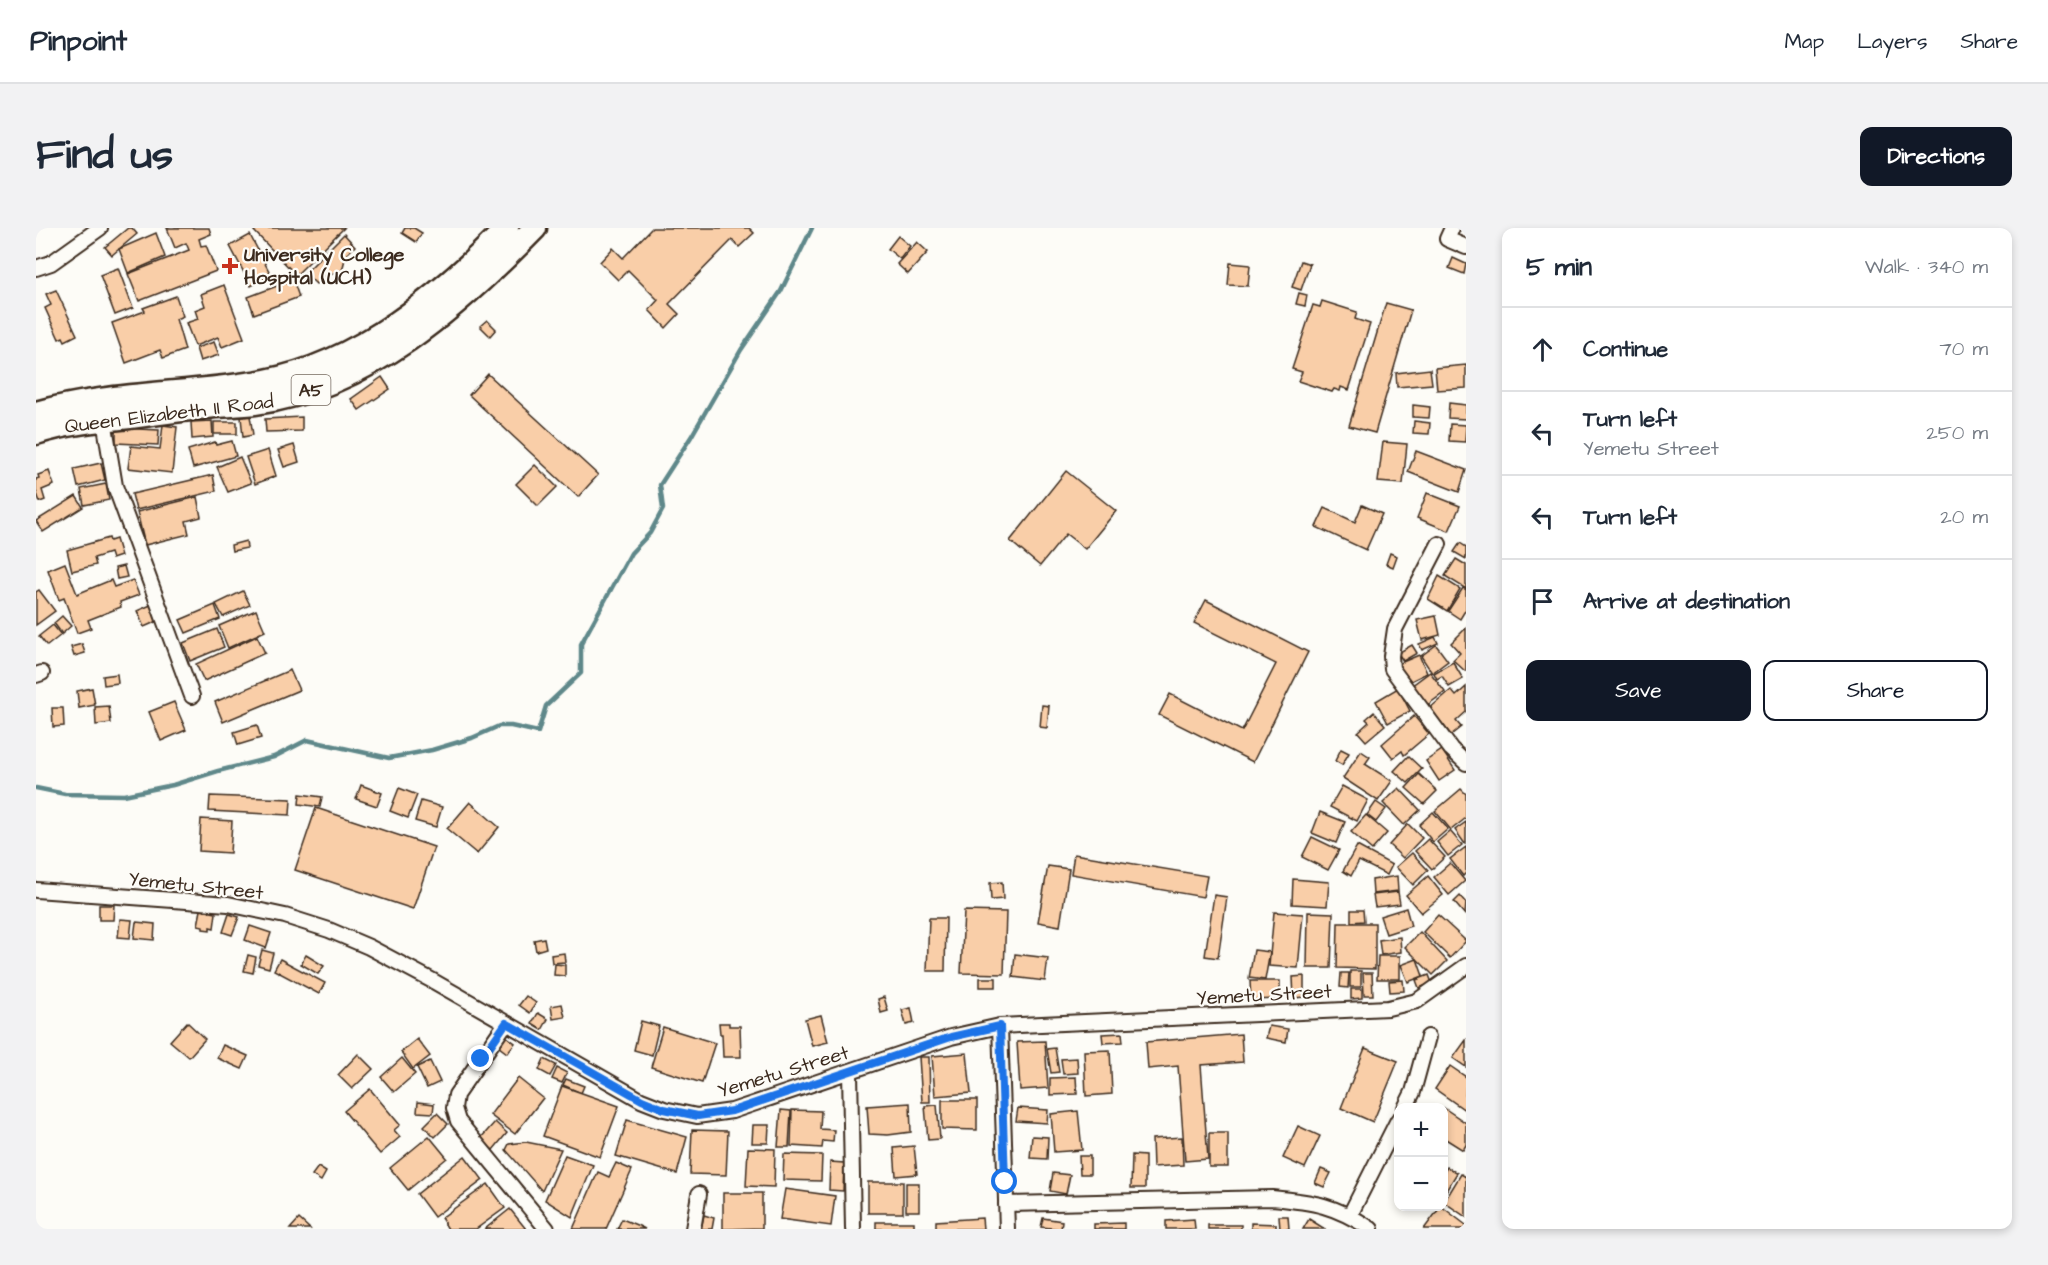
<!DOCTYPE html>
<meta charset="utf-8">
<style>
:root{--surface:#fff;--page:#f2f2f3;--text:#1f2937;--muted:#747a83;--line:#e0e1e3;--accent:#111827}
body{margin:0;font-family:"Architects Daughter",sans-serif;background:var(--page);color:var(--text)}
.controls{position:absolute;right:18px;bottom:18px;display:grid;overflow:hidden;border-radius:12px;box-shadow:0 3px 9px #0003}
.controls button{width:54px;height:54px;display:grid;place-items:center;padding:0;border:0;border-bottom:2px solid var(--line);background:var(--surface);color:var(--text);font:30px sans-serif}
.stop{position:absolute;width:18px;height:18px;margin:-14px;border:4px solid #1a73e8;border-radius:50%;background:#fff}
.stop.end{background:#1a73e8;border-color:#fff;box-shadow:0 2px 6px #0008}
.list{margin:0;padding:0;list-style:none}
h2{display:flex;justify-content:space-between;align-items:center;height:78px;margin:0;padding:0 24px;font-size:26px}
h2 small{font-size:20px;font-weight:400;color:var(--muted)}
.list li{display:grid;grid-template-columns:39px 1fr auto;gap:18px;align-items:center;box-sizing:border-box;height:84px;padding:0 24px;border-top:2px solid var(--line)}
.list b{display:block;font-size:22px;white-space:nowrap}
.list p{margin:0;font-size:20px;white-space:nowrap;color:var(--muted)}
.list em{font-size:20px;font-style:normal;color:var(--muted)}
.actions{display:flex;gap:12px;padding:18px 24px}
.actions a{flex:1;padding:14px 0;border:2px solid var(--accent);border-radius:12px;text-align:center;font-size:21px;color:var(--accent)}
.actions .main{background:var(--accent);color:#fff}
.icon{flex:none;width:33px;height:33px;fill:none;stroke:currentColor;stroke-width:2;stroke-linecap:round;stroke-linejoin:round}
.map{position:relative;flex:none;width:1430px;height:1001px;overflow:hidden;border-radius:12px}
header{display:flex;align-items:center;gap:36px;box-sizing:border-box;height:84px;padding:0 30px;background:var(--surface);border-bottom:2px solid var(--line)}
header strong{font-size:28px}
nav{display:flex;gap:33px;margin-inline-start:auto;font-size:21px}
.intro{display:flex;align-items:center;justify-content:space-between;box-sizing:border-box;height:144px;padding:0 36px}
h1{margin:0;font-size:42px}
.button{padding:15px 27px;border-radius:12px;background:var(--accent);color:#fff;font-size:21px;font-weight:700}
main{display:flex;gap:36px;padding:0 36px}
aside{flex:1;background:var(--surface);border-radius:12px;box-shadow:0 3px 9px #0003}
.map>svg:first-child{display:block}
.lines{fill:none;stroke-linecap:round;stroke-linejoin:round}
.stream{stroke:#5f888a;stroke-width:4.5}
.building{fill:#f9cea8;stroke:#3b2a1e;stroke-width:1.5}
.minor-casing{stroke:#3b2a1e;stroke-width:18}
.trunk-casing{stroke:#3b2a1e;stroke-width:27}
.minor{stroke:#fdfcf7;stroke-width:14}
.trunk{stroke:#fdfcf7;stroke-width:22}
.route{stroke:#1a73e8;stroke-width:8}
.poi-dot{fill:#c8321e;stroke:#fdfcf7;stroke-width:2}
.labels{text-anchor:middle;stroke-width:4.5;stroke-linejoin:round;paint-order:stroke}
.shield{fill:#fdfcf7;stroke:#75695f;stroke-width:1.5}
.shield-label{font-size:18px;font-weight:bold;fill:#3b2a1e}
.poi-label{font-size:20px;font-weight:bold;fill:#3b2a1e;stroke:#fdfcf7;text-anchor:start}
.street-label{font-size:20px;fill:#3b2a1e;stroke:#fdfcf7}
</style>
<header>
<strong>Pinpoint</strong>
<nav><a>Map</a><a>Layers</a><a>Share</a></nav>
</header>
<div class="intro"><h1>Find us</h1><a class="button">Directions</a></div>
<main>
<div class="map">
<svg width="1430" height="1001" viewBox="0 0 1430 1001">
<rect width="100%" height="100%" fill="#fdfcf7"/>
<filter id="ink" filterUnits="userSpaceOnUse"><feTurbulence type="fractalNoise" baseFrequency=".0167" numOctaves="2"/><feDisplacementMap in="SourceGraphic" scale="12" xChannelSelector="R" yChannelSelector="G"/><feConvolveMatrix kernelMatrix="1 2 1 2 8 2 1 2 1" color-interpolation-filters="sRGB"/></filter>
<g filter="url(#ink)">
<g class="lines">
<path class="stream" d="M0,560L29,566L88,567L137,557L182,543L238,529L271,512L353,530L396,522L436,510L463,498H475L502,504L510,478L545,445V416L595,325L614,305L627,281L624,257L655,209L705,122L745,63L776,0"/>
</g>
<g class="building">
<path d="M92,0H96L101,6L76,27L69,19Z"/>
<path d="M131,0H173L175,6L163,11L165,18L170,17L180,43L103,73L92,46L153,22L150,15L139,20Z"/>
<path d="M222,0H308L260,47L218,3Z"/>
<path d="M369,0H378L386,5L380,14L366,5Z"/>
<path d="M616,0H713L718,5L703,19L696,12L633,76L643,86L630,100L613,82L622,72L592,42L582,52L564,34L577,20L587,30Z"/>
<path d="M120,5L129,29L92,45L83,21Z"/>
<path d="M308,6L319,18L310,27L306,43L289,47L280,56L269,45Z"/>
<path d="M214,7L235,47L215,58L194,18Z"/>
<path d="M862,8L874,18L864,31L852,21Z"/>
<path d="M881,14L892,24L872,46L861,36Z"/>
<path d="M1417,30L1430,36L1428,46L1413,40Z"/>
<path d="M1265,33L1274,36L1265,62L1256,59Z"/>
<path d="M1194,35L1214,37L1212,58L1192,57Z"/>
<path d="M82,40L97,80L79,87L64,47Z"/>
<path d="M257,52L263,69L218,86L212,69Z"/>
<path d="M188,57L208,110L186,119L182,109L159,118L150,95L162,91L159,82L169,78L165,66Z"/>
<path d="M20,62L41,107L29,113L27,109L23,111L9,80L15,77L10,66Z"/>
<path d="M1263,65L1271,67L1269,78L1260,76Z"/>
<path d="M140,68L147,88L140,91L149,122L127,130L124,122L90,135L76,95L109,83L107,80Z"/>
<path d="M1286,73L1321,84L1319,91L1334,96L1313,162L1305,159L1304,163L1298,161L1296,164L1262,153L1266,144L1256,141L1277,77L1284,79Z"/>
<path d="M1350,75L1375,82L1339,205L1313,198Z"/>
<path d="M451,92L460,101L454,108L444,98Z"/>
<path d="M178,114L183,127L164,133L160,120Z"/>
<path d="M1430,137V160L1401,162L1399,140Z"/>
<path d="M1394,141L1396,156L1361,159L1360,145Z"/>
<path d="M452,146L562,247L542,269L433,167Z"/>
<path d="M346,149L354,161L323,182L315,171Z"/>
<path d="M1413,175L1430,177V191L1412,190Z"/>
<path d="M1377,177L1394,179L1393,190L1377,189Z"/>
<path d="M214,188L217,207L207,209L205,189Z"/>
<path d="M266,189V203L230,204L229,191Z"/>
<path d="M176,193L177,209L156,211L155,194Z"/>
<path d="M1378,193L1394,195L1393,206L1377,205Z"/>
<rect x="178" y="194" width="23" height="12"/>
<path d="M1414,196L1430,197L1429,214L1413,213Z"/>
<path d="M127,197L141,199L136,245L92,240L95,218L124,221Z"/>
<path d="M80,200L123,202L122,217L80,215Z"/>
<path d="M196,213L200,228L157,240L152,222L179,214L180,217Z"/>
<path d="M1347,214L1371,216L1367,256L1342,254Z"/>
<path d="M258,217L263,234L248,239L242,222Z"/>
<path d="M232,222L240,248L219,256L210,229Z"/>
<path d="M1380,223L1430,242L1423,264L1372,244Z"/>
<path d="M204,229L215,255L192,264L181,239Z"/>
<path d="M65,235L69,252L42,259L38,241Z"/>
<path d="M499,237L521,259L502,278L480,256Z"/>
<path d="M13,243L18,257L6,262L9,272L4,274L0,263V251L3,250L2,247Z"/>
<path d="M1030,243L1080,283L1049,321L1030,306L1004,338L974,313Z"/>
<path d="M177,247L180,263L100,282L96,266Z"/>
<path d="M70,256L73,272L48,277L45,261Z"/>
<path d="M1391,265L1424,278L1413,303L1381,290Z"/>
<path d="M40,268L47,279L7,304L0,293Z"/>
<path d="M161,269L165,289L150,293L153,306L109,317L101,284Z"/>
<path d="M1326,277L1346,286L1330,322L1280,299L1289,280L1319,294Z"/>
<path d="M73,310L74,313L80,311L85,328L76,331L74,325L58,330L60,337L36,343L31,322Z"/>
<path d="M210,313L211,320L196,323L195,317Z"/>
<path d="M1424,315L1430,319V331L1418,324Z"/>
<path d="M1354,325L1361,328L1357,339L1350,336Z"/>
<path d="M1420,331L1430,337V361L1409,348Z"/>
<path d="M29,335L41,366L75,352L78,359L97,352L103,367L84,374L85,379L52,392L55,400L41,405L28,370L23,372L12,342Z"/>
<path d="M88,338L91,349L81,351L79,340Z"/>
<path d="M1403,348L1424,361L1411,383L1392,371Z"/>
<path d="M1427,360L1430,362V381L1424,391L1412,383Z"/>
<path d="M3,362L19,383L0,397V364Z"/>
<path d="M207,363L214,377L187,389L180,376Z"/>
<path d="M1170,372L1272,424L1217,534L1123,487L1134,466L1206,503L1240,436L1158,395Z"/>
<path d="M117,376L124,392L108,399L101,383Z"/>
<path d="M179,377L184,391L150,405L144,392Z"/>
<path d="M220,382L229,403L192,420L183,398Z"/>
<path d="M26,388L35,398L26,406L18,395Z"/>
<path d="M1400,388L1404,407L1386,412L1381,392Z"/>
<path d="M17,397L25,407L11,418L3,408Z"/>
<path d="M1430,400V443H1429L1417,432L1424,425L1415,415Z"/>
<path d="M181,401L188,419L154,433L147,415Z"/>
<path d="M221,408L229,425L168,453L160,436Z"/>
<path d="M1399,409L1402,415L1386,422L1383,416Z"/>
<path d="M46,416L49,425L38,428L35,419Z"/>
<path d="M1376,417L1381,425L1367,433L1362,425Z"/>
<path d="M1400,417L1412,433L1396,445L1385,428Z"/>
<path d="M1383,427L1391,445L1371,455L1362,436Z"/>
<path d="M1417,434L1427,451L1413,459L1406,448L1401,451L1398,445Z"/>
<path d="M254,442L263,462L187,494L179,474Z"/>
<path d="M1394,444L1409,464L1390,478L1375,458Z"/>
<path d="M81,446L82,455L68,457L67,448Z"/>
<path d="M1430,459V484L1420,493L1425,499L1415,507L1394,480L1415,462L1420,468Z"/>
<path d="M56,460L59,477L43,480L41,463Z"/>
<path d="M1362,460L1374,483L1352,495L1340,473Z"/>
<path d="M138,474L150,502L125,513L113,484Z"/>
<path d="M1006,477L1013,478L1011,500L1004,499Z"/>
<path d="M73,478L75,495L60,497L59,479Z"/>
<path d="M16,480H27L28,498L17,499Z"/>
<path d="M1338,484L1349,497L1330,513L1322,504L1333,494L1330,491Z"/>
<path d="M1378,488L1393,506L1368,527L1366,523L1357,530L1346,516Z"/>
<path d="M221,497L225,510L202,517L198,504Z"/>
<path d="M1305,521L1313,525L1306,537L1299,533Z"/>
<path d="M1406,522L1419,542L1403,553L1390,533Z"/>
<path d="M1325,523L1334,529L1329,536L1356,553L1342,573L1307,550Z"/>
<path d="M1372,528L1386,541L1372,555L1358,543Z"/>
<path d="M1383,546L1401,563L1388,576L1370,560Z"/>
<path d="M325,557L346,565L341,578L320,571Z"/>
<path d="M1306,558L1332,572L1321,593L1294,579Z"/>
<path d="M363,560L381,567L372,590L354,583Z"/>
<path d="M1363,560L1384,582L1368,597L1347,575Z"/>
<path d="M1425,561L1430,566V590L1415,602L1399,583Z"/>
<path d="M264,566L286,569L284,579L263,576Z"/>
<path d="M174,568L255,571L254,587L173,583Z"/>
<path d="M385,573L406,579L400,599L379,593Z"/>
<path d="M434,574L463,599L441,626L411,601Z"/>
<path d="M1340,574L1350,581L1340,594L1331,587Z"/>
<path d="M280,580L398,619L377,681L259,642Z"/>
<path d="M1284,584L1309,594L1300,615L1276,605Z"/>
<path d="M1397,584L1412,601L1397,614L1383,597Z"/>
<path d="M1330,587L1351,605L1336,622L1315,604Z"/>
<path d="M165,591L196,593L194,625L163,623Z"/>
<path d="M1430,594V615L1429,616L1419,602Z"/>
<path d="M1372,596L1386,610L1367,630L1353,617Z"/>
<path d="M1414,603L1426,617L1412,628L1401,614Z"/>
<path d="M1276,609L1303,622L1292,642L1266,629Z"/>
<path d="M1392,611L1409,629L1396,641L1379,623Z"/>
<path d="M1321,618L1356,637L1351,647L1323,633L1315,648L1307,643Z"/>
<path d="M1430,619V645L1427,648L1414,631Z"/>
<path d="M1376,625L1392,642L1377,657L1360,639Z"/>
<path d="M1038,626L1171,648L1167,669L1035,646Z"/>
<path d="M1414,635L1429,653L1413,667L1398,649Z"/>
<path d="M1012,638L1033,641L1024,698L1002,694Z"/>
<path d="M1361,648L1362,663L1337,666L1336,652Z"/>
<path d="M1392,648L1407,667L1385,685L1370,667Z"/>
<path d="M1257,651L1293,654L1291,678L1256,676Z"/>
<path d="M966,654L967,671L955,672L954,655Z"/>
<path d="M1362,664L1364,676L1339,679L1337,667Z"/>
<path d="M1178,667L1191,669L1182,730L1169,728Z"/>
<path d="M1424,668L1430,675L1429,687L1418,674Z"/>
<path d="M63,677H78L77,692H63Z"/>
<path d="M1370,680L1375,698L1350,706L1344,688Z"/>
<path d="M165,682L180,685L178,700L174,699V702L167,701V698L162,697Z"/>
<path d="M1315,682H1327L1328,693L1315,694Z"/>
<path d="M928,683L970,684L968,746L925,745Z"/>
<path d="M1238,684L1267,686L1262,740L1233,738Z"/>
<path d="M1272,684L1297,685L1295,740H1271Z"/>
<path d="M193,686L203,689L196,707L187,704Z"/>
<path d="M1402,687L1430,713L1414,730L1387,704Z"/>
<path d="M893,690H910L909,743H891Z"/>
<path d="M84,691L96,692L94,710L82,709Z"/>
<path d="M100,694L119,696L118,712L98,710Z"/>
<path d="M1302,695H1339V741L1301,740Z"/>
<path d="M214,698L235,705L230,720L209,712Z"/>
<path d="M1384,704L1411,733L1397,747L1369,719Z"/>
<path d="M1364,709L1365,724L1345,727L1343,712Z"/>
<path d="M508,710L510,720L500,723L498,712Z"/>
<path d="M226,722L237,725L233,740L222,737Z"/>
<path d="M1218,722L1234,724L1229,752L1213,750Z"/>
<path d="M528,725L529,734L516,735L515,727Z"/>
<path d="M979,726L1012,730L1009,753L977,749Z"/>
<path d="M212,727L220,729L217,745L208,743Z"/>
<path d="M270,727L288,738L282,746L265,736Z"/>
<path d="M1342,728H1364V751H1341Z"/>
<path d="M244,731L289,755L283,766L238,742Z"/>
<path d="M1381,731L1387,748L1372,754L1365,737Z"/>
<path d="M519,736L529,737V748L518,747Z"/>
<rect x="1314" y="743" width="11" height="16"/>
<path d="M1305,745H1313L1312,760L1304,759Z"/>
<path d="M1327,745H1336L1337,767H1328Z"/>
<path d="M1393,747L1396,755L1383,760L1380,752Z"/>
<path d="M1268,748V769L1258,770L1257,749Z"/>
<rect x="944" y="750" width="16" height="9"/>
<path d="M1367,752L1368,763L1354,764L1353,753Z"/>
<path d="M1214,753H1244V771L1215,772Z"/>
<path d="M1315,761H1326V770L1315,771Z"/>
<path d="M490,768L500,775L494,785L483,777Z"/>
<path d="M848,769L852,783L845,785L842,771Z"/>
<path d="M526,776L529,789L517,791L515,778Z"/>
<path d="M875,780L878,795L870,797L866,782Z"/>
<path d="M502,785L512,791L506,802L496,796Z"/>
<path d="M785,787L792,814L776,818L769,791Z"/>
<path d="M605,793L623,798L616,827L598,822Z"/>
<path d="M151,794L169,811L153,829L134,813Z"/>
<path d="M683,795H693V798H704L705,829H687L686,806H684Z"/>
<path d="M1233,798L1252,801L1250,814L1230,810Z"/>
<path d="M627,799L679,815L666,855L615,839Z"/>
<path d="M466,805L479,815L471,825L458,815Z"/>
<path d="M1086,805L1087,814L1067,815L1066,806Z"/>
<path d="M1205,806L1207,834L1165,837L1172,931L1149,933L1142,838L1112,841L1110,814Z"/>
<path d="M381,811L394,828L377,841L365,824Z"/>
<path d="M1430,812V839L1417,830Z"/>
<path d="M1009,813L1012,860L984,862L981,814Z"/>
<path d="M187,817L212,828L206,841L181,830Z"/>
<path d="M1019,820L1023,844L1015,845L1011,821Z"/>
<path d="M1329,820L1362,833L1337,894L1305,880Z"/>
<path d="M1074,822L1076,866L1050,868L1048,823Z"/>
<path d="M931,825L935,865L899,868L896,828Z"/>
<path d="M322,826L337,841L316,861L302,847Z"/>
<path d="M883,829H893L894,874H886Z"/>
<path d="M366,830L379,846L358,864L345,849Z"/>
<path d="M1041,830L1042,845L1027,846L1025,831Z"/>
<path d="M508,831L520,837L514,848L503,842Z"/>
<path d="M394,833L404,854L391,860L381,839Z"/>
<path d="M1414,838L1430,849L1429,882L1399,861Z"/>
<path d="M521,840L531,845L526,855L516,851Z"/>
<path d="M1040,849L1041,866L1014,867V850Z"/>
<path d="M482,850L507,870L479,906L454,887Z"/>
<path d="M530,851L548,858L545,865L527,857Z"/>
<path d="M526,858L583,878L564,929L507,908Z"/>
<path d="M334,861L364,897L358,902L364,909L344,926L308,883Z"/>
<path d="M906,872H941V902L906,901Z"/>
<path d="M382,874L398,876L397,885L381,884Z"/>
<path d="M874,875L875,904L852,907L833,906L831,878Z"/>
<path d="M901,877L904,911L892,912L889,878Z"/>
<path d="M982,880L1012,882L1011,895L980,893Z"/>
<path d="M1408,880L1430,895V917L1427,922L1408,910Z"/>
<path d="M745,882L755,883L753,919H742Z"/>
<path d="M756,882L785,883L784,901L798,902L797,914L787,913L786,920L755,918Z"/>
<path d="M1042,883L1046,922L1018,924L1015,886Z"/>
<path d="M401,885L412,896L399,909L388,898Z"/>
<path d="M591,892L651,909L641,946L580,928Z"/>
<path d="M459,894L471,905L457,922L444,911Z"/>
<path d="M717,897H733L732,915H716Z"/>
<path d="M1262,898L1284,908L1269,940L1247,930Z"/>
<path d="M656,902L692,903L690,947L654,946Z"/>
<rect x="1173" y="905" width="19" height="34"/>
<path d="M393,908L411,930L372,962L354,940Z"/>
<path d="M996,908L1012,909L1011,931L994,930Z"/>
<path d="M1146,909L1147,937L1117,939L1116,911Z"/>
<path d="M490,914L525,921L506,963L470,922L473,916Z"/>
<path d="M878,918L881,946L860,948L858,920Z"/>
<path d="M712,920L739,921L738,959L710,958Z"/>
<path d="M748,926L786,927L785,953L747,952Z"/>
<path d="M529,927L557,937L536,989L509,972Z"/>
<path d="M1096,927L1109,928V960H1095Z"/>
<path d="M429,928L447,952L398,989L381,966Z"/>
<path d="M1043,928H1054V946H1044Z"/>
<path d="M794,934L808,935L807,963L793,962Z"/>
<path d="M580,935L596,942L570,1001H537L562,944L573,949Z"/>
<path d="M282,939L290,944L285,953L276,947Z"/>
<path d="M1411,939L1421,945L1408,966V944Z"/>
<path d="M1285,941L1295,945L1288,959L1279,955Z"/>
<path d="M1017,945L1034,947L1030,966L1014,963Z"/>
<path d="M1425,946L1430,949V989L1408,974Z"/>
<rect x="832" y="954" width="35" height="31"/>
<rect x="870" y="955" width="13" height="28"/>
<path d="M452,956L469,980L440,1001H412L405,990Z"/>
<path d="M749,961L799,968L795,998L744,991Z"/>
<path d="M687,965H726V1000L687,1001Z"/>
<path d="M1405,978L1430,997V1001H1388Z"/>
<path d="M474,981L490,1001H449Z"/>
<path d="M668,987L678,990L676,1001H665Z"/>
<path d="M1243,988H1252L1253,1001H1244Z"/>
<path d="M946,990L947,1001H900V993Z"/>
<path d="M1007,990L1026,993L1025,1001L1005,999Z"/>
<path d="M263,991L274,1001H254Z"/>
<path d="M586,991L603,998L609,1001H581Z"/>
<path d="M1158,991L1159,1001H1130V993Z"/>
<path d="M1273,991L1289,1001H1267Z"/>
<rect x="840" y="994" width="38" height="7"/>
<path d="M1088,995V1001H1058V996Z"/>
<path d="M1215,995L1240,996V1001H1215Z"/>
<rect x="1172" y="997" width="33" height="4"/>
</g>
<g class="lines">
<defs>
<g id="minor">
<path d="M1416,0L1411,11L1430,19"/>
<path d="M0,40L15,35L64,0"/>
<path d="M68,192L79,258L156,468"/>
<path d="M1403,316L1359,401L1355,428L1356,441L1415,521L1430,535"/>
<path d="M0,447L6,445"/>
<path d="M0,662L192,676L249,688L293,702L333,719L397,753L605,872L628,881L661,888L696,883L915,809L964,798L1352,780L1381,773L1430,738"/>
<path d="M470,795L420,867L418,880L422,893L511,1001"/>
<path d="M964,798L971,1001"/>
<path d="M814,844L817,1001"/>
<path d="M1369,880L1377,864L1392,809"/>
<path d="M970,976L1236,970C1278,974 1299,977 1335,1001"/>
<path d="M1314,987L1362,892"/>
<path d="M657,1001L663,966"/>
</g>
<g id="trunk">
<path d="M0,185C74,164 153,167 229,153C323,136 406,66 471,0"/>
<path d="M0,205C30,195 63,192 94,189C122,185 151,181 179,178C193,177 207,177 220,175C333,159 422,79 499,0"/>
</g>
</defs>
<use href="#minor" class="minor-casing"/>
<use href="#trunk" class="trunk-casing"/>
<use href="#minor" class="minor"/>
<use href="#trunk" class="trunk"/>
</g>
</g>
<g class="lines" filter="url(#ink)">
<path class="route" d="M445,831L470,795L606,872L628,881L662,888L696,883L915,809L964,798L969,954"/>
</g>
<path class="poi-dot" d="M191 29h6v6h6v6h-6v6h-6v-6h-6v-6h6z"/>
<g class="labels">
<rect class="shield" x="255.5" y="147" width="39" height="30" rx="4.5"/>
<g class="shield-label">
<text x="275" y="168">A5</text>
</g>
<g class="poi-label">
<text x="208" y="33">University College<tspan x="208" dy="23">Hospital (UCH)</tspan></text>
</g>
<g class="street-label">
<text transform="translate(133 185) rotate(-7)" y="7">Queen Elizabeth II Road</text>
<text transform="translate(160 657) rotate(6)" y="7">Yemetu Street</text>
<text transform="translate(1228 766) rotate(-3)" y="7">Yemetu Street</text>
<text transform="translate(747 843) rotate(-17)" y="7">Yemetu Street</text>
</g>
</g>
</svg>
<div class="controls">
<button>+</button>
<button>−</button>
</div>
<div class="stop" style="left:969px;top:954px"></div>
<div class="stop end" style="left:445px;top:831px"></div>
</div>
<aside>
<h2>5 min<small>Walk · 340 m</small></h2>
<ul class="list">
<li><svg class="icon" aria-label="ahead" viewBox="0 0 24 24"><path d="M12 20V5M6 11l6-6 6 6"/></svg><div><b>Continue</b></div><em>70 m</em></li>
<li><svg class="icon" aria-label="left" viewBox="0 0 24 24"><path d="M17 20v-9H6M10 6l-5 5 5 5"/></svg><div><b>Turn left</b><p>Yemetu Street</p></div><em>250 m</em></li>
<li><svg class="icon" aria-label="left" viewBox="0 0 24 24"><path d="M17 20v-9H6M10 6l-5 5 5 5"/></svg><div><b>Turn left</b></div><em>20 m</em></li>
<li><svg class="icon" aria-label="arrive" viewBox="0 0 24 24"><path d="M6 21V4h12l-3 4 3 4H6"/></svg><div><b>Arrive at destination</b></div></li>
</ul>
<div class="actions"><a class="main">Save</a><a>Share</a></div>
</aside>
</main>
